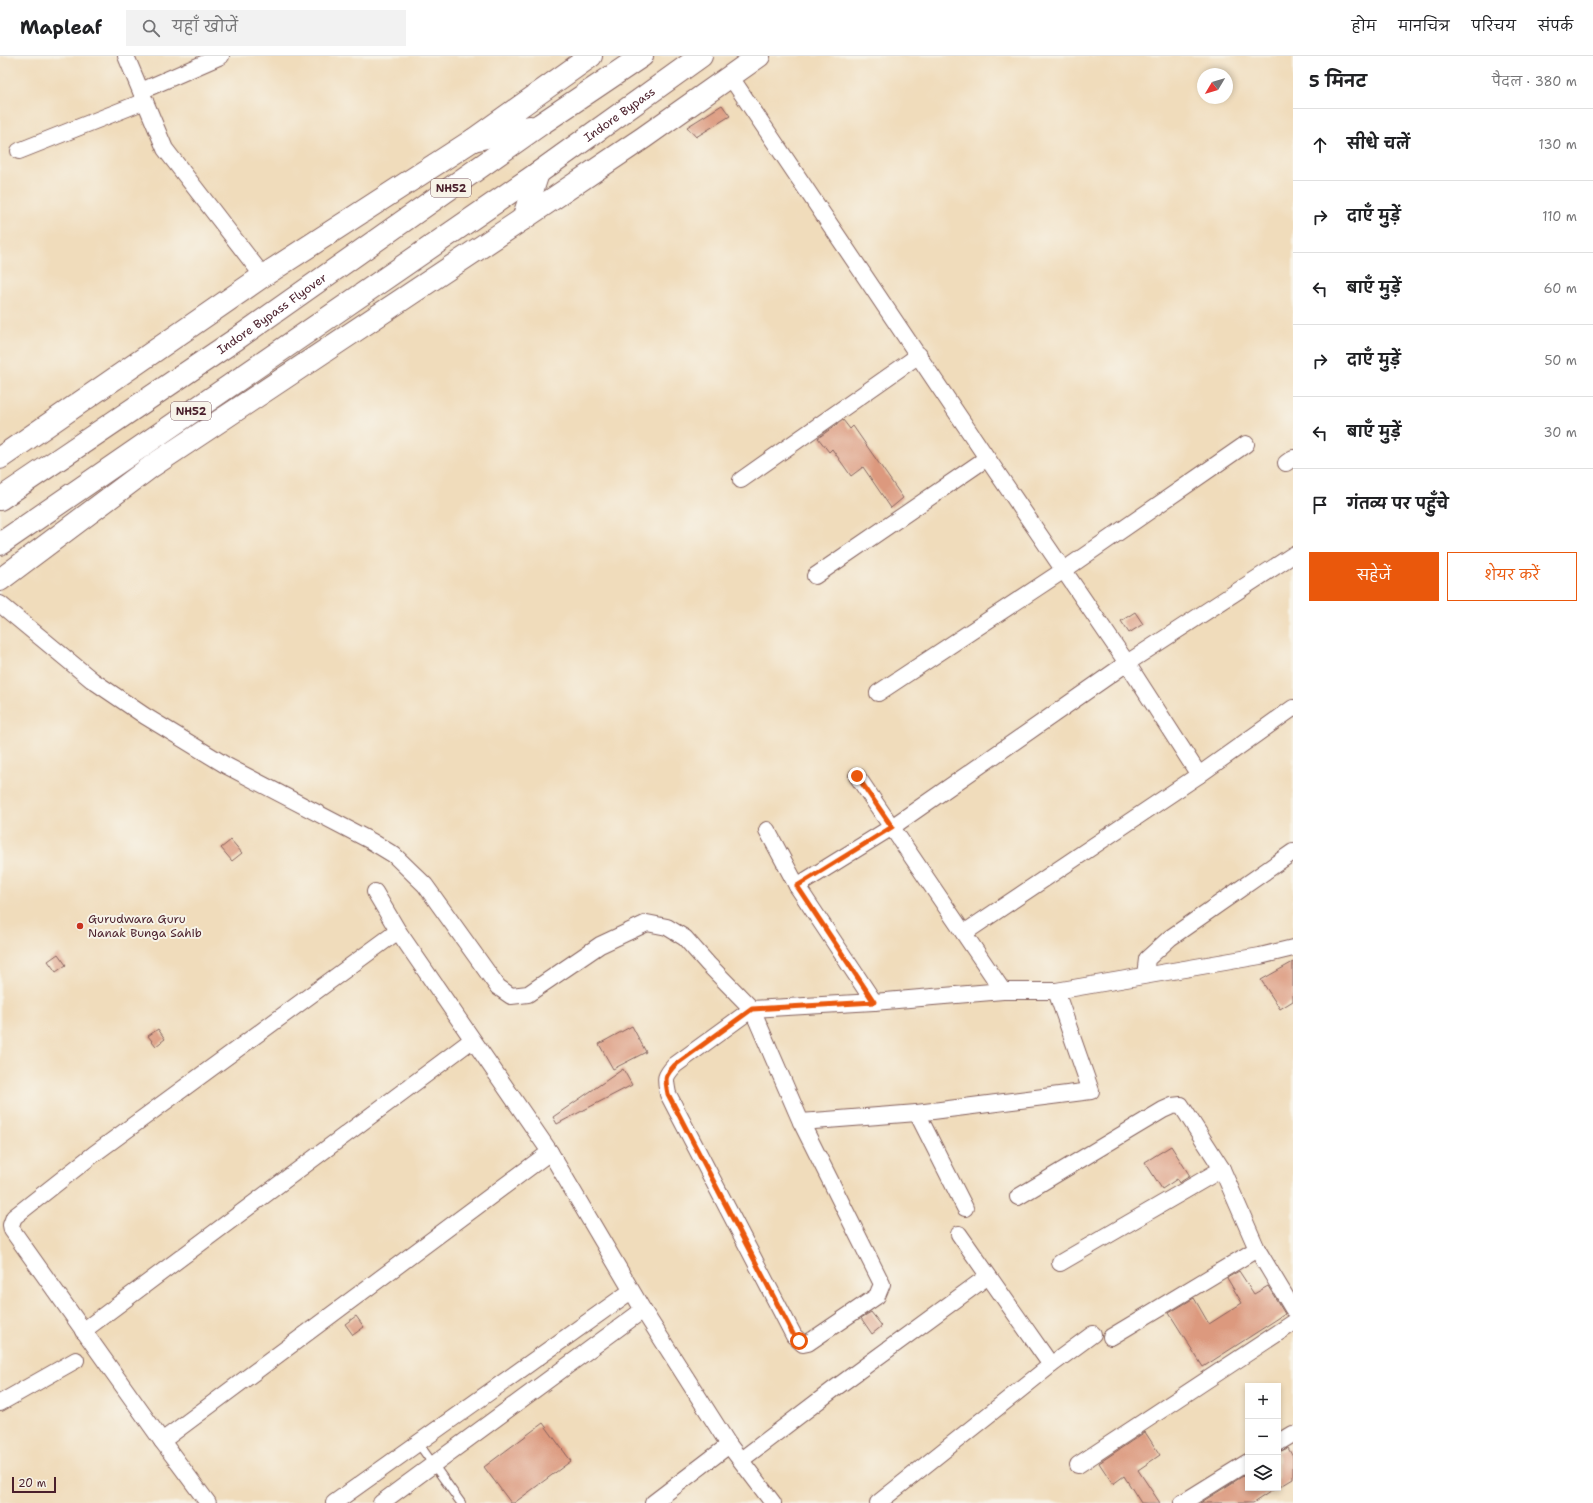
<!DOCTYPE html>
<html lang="hi">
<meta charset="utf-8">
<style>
:root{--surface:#fff;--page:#f2f2f2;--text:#202124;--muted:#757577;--line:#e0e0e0;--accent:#ea580c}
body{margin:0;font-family:"Shantell Sans","Playpen Sans Deva",sans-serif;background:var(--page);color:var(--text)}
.controls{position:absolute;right:12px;bottom:12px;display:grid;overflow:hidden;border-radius:0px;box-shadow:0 2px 6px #0003}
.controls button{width:36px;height:36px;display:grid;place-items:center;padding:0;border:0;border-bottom:1px solid var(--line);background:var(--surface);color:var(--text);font:20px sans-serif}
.compass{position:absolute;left:1197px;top:12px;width:36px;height:36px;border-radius:50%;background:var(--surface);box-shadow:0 2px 6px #0003;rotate:232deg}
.scale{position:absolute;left:12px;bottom:10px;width:44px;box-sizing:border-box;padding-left:4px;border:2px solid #4a1f2b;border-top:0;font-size:11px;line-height:14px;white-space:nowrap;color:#4a1f2b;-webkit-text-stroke:3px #f7f3e8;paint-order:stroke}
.stop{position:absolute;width:12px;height:12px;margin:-9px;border:3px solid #ea580c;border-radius:50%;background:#fff}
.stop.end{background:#ea580c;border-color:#fff;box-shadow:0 1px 4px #0008}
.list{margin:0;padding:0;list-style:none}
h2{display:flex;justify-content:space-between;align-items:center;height:52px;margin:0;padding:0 16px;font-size:17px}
h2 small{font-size:13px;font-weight:400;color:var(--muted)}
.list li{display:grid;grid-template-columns:26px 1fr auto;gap:12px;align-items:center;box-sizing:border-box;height:72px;padding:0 16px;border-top:1px solid var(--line)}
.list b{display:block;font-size:15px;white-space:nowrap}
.list em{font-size:13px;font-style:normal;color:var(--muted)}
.actions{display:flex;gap:8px;padding:12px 16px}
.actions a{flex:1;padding:9px 0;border:1px solid var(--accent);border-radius:0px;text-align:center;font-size:14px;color:var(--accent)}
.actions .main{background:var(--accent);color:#fff}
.icon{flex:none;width:22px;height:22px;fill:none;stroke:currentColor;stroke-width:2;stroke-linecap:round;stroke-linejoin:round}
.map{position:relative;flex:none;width:1293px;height:1447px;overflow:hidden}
header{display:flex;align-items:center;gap:24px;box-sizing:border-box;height:56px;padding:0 20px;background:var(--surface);border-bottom:1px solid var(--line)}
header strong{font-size:19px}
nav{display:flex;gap:22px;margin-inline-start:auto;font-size:14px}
.search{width:280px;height:36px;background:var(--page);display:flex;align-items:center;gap:10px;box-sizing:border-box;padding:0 14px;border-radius:0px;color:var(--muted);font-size:15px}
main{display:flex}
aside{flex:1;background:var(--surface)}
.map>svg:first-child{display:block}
.building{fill:#dc997e}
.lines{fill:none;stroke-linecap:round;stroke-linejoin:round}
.lane-casing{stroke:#84615d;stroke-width:10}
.street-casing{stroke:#84615d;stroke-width:18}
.secondary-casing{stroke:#84615d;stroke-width:24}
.highway-casing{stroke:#84615d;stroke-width:24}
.lane{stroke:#fff;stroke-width:8}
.street{stroke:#fff;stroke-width:16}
.secondary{stroke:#fff;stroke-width:22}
.highway{stroke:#fff;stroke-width:22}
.route{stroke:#ea580c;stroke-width:5}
.poi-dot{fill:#c8321e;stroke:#f7f3e8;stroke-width:1.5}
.labels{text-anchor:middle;stroke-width:4;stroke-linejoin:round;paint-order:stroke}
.shield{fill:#f7f3e8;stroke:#7e5f64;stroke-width:1}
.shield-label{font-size:11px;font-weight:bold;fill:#4a1f2b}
.street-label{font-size:12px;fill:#4a1f2b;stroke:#f7f3e8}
.poi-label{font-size:12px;fill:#4a1f2b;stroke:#f7f3e8;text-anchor:start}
</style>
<header>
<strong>Mapleaf</strong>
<div class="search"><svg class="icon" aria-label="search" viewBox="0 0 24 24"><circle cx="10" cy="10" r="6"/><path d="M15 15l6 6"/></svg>यहाँ खोजें</div>
<nav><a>होम</a><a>मानचित्र</a><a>परिचय</a><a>संपर्क</a></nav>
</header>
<main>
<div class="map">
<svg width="1293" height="1447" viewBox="0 0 1293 1447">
<rect width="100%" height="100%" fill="#f7f3e8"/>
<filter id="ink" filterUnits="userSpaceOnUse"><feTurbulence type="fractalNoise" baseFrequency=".025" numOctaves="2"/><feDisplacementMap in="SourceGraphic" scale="8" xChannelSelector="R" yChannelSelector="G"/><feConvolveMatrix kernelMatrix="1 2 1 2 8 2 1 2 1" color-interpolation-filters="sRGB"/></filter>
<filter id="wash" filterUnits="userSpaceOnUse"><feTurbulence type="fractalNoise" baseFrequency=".012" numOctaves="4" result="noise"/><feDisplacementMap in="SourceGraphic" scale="16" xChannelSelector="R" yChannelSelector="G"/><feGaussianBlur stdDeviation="0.9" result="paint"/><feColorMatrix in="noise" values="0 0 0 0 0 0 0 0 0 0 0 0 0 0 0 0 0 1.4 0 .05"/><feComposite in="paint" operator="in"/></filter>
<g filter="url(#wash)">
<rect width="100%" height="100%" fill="#f0dcbb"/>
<g id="blocks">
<g class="building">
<path d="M722,49L730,60L696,81L687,71Z"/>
<path d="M843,364L850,373L853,370L903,442L891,452L863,411L851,420L832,393L829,396L818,382Z"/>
<path d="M1135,556L1143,568L1129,577L1121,565Z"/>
<path d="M231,784L242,797L232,805L221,792Z"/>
<path d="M58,898L66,909L56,916L48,905Z"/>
<path d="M1293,906V945L1280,953L1261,924Z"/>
<path d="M632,970L646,996L613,1013L599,988Z"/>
<path d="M158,973L165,983L156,990L148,980Z"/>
<path d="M623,1013L632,1029L557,1068L553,1061Z"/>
<path d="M1171,1090L1190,1120L1179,1127L1177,1123L1162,1133L1145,1106Z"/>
<path d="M1239,1215L1254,1238L1268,1230L1285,1258L1203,1311L1169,1257L1194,1242L1209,1268L1242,1247L1227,1222Z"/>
<path d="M871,1256L882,1270L872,1278L861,1262Z"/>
<path d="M356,1260L364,1271L353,1279L345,1268Z"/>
<path d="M543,1367L571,1405L514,1447H511L484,1411Z"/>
<path d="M1145,1376L1160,1399L1138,1414L1160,1447H1141L1124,1420L1113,1428L1099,1407Z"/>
<path d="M1288,1392L1293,1401V1423L1278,1432V1396Z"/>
<path d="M1248,1417V1432H1276L1253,1447H1200Z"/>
</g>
</g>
</g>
<g filter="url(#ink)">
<use href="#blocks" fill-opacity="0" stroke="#84615d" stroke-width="1"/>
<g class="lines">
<defs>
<path id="lane" d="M418,1387L461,1447"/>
<g id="street">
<path d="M126,0L165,93L263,220"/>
<path d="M730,20L987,402L1127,607L1199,719"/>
<path d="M141,35L221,0"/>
<path d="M19,95L145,45"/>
<path d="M1286,407L1293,402"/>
<path d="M741,424L919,299"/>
<path d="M815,520L987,402"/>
<path d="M0,548L92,624L145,660L227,710L371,785L394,799L425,829L498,931L511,940L528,938L600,889L647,867L667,871L685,882L708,908L752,953L874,946L1003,935H1056L1260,900L1293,892"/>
<path d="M878,637L1064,514L1246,388"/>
<path d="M857,720L1003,935"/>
<path d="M767,774L797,830L874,946"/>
<path d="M797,830L892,771L1127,607L1293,499"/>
<path d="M375,836L398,875L550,1096L643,1254L729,1389L773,1447"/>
<path d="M964,877L1199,719L1293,652"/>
<path d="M1145,919L1147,903L1170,882L1293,796"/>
<path d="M752,953L801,1066L882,1228L877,1240L808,1287L803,1288L794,1280L668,1038C665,1022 664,1021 675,1009Z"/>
<path d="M917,1057L965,1152"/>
<path d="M801,1066L917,1057L1091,1035L1056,935"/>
<path d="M1018,1141L1163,1054L1172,1050L1181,1049L1222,1113L1257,1193L1293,1253"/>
<path d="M959,1178L1051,1309"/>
<path d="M1060,1207L1222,1113"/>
<path d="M83,1275L472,984"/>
<path d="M1111,1281L1257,1193"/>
<path d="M0,1347L76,1304"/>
<path d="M162,1385L550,1096"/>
<path d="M1278,1387L1293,1378"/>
<path d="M741,1404L834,1333L988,1220"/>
<path d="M1078,1409L1293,1267"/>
<path d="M208,1447L162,1385L12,1174L11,1169L14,1161L94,1098L398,875"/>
<path d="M334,1447L631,1235"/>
<path d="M381,1447L643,1254"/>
<path d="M653,1447L729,1389"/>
<path d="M878,1447L1051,1309L1093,1278"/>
<path d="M1182,1447L1248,1406"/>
</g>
<g id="secondary">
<path d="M0,402L263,220L473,84L591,0"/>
<path d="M0,524L152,410L523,163L643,82L759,0"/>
</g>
<g id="highway">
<path d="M473,84L530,71"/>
<path d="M523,163L538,117"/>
<path id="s1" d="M0,443L235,284L541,68L642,0"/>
<path id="s2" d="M0,488L538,117L701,0"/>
</g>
</defs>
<use href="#lane" class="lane-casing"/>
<use href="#street" class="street-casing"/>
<use href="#secondary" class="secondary-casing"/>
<use href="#highway" class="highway-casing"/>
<use href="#lane" class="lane"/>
<use href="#street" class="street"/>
<use href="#secondary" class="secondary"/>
<use href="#highway" class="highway"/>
</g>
</g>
<g class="lines" filter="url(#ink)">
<path class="route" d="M799,1285L794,1280L668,1038C665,1022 664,1021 675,1009L752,953L874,946L797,830L892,771L857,720"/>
</g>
<circle class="poi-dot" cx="80" cy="870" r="4"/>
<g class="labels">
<g class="shield">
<rect x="431" y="123" width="40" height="18" rx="3"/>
<rect x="171" y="346" width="40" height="18" rx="3"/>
</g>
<g class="shield-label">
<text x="451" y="136">NH52</text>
<text x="191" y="359">NH52</text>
</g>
<g class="street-label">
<text dy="4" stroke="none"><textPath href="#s2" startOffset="754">Indore Bypass</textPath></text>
<text dy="4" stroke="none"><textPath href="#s1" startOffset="329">Indore Bypass Flyover</textPath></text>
</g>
<g class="poi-label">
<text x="88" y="867">Gurudwara Guru<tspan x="88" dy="14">Nanak Bunga Sahib</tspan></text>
</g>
</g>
</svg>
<div class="controls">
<button>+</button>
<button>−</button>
<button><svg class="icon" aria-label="layers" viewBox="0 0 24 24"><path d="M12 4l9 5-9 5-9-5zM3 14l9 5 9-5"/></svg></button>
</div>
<svg class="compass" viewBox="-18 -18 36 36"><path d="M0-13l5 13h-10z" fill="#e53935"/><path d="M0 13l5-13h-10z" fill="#757577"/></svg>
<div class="scale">20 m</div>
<div class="stop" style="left:799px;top:1285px"></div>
<div class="stop end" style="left:857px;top:720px"></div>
</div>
<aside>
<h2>5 मिनट<small>पैदल · 380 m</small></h2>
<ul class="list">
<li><svg class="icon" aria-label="ahead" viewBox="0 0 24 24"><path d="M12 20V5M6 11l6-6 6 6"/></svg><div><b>सीधे चलें</b></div><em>130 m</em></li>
<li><svg class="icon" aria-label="right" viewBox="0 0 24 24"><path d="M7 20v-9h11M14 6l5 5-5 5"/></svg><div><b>दाएँ मुड़ें</b></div><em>110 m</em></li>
<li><svg class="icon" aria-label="left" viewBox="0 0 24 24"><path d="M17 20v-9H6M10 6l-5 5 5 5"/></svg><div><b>बाएँ मुड़ें</b></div><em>60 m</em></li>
<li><svg class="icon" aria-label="right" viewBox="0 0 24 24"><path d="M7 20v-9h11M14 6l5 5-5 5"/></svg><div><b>दाएँ मुड़ें</b></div><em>50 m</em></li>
<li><svg class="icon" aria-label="left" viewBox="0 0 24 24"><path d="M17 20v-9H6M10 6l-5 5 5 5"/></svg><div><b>बाएँ मुड़ें</b></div><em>30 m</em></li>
<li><svg class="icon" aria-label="arrive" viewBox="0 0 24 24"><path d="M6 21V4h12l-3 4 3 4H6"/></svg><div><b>गंतव्य पर पहुँचे</b></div></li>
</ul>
<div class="actions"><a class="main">सहेजें</a><a>शेयर करें</a></div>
</aside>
</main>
